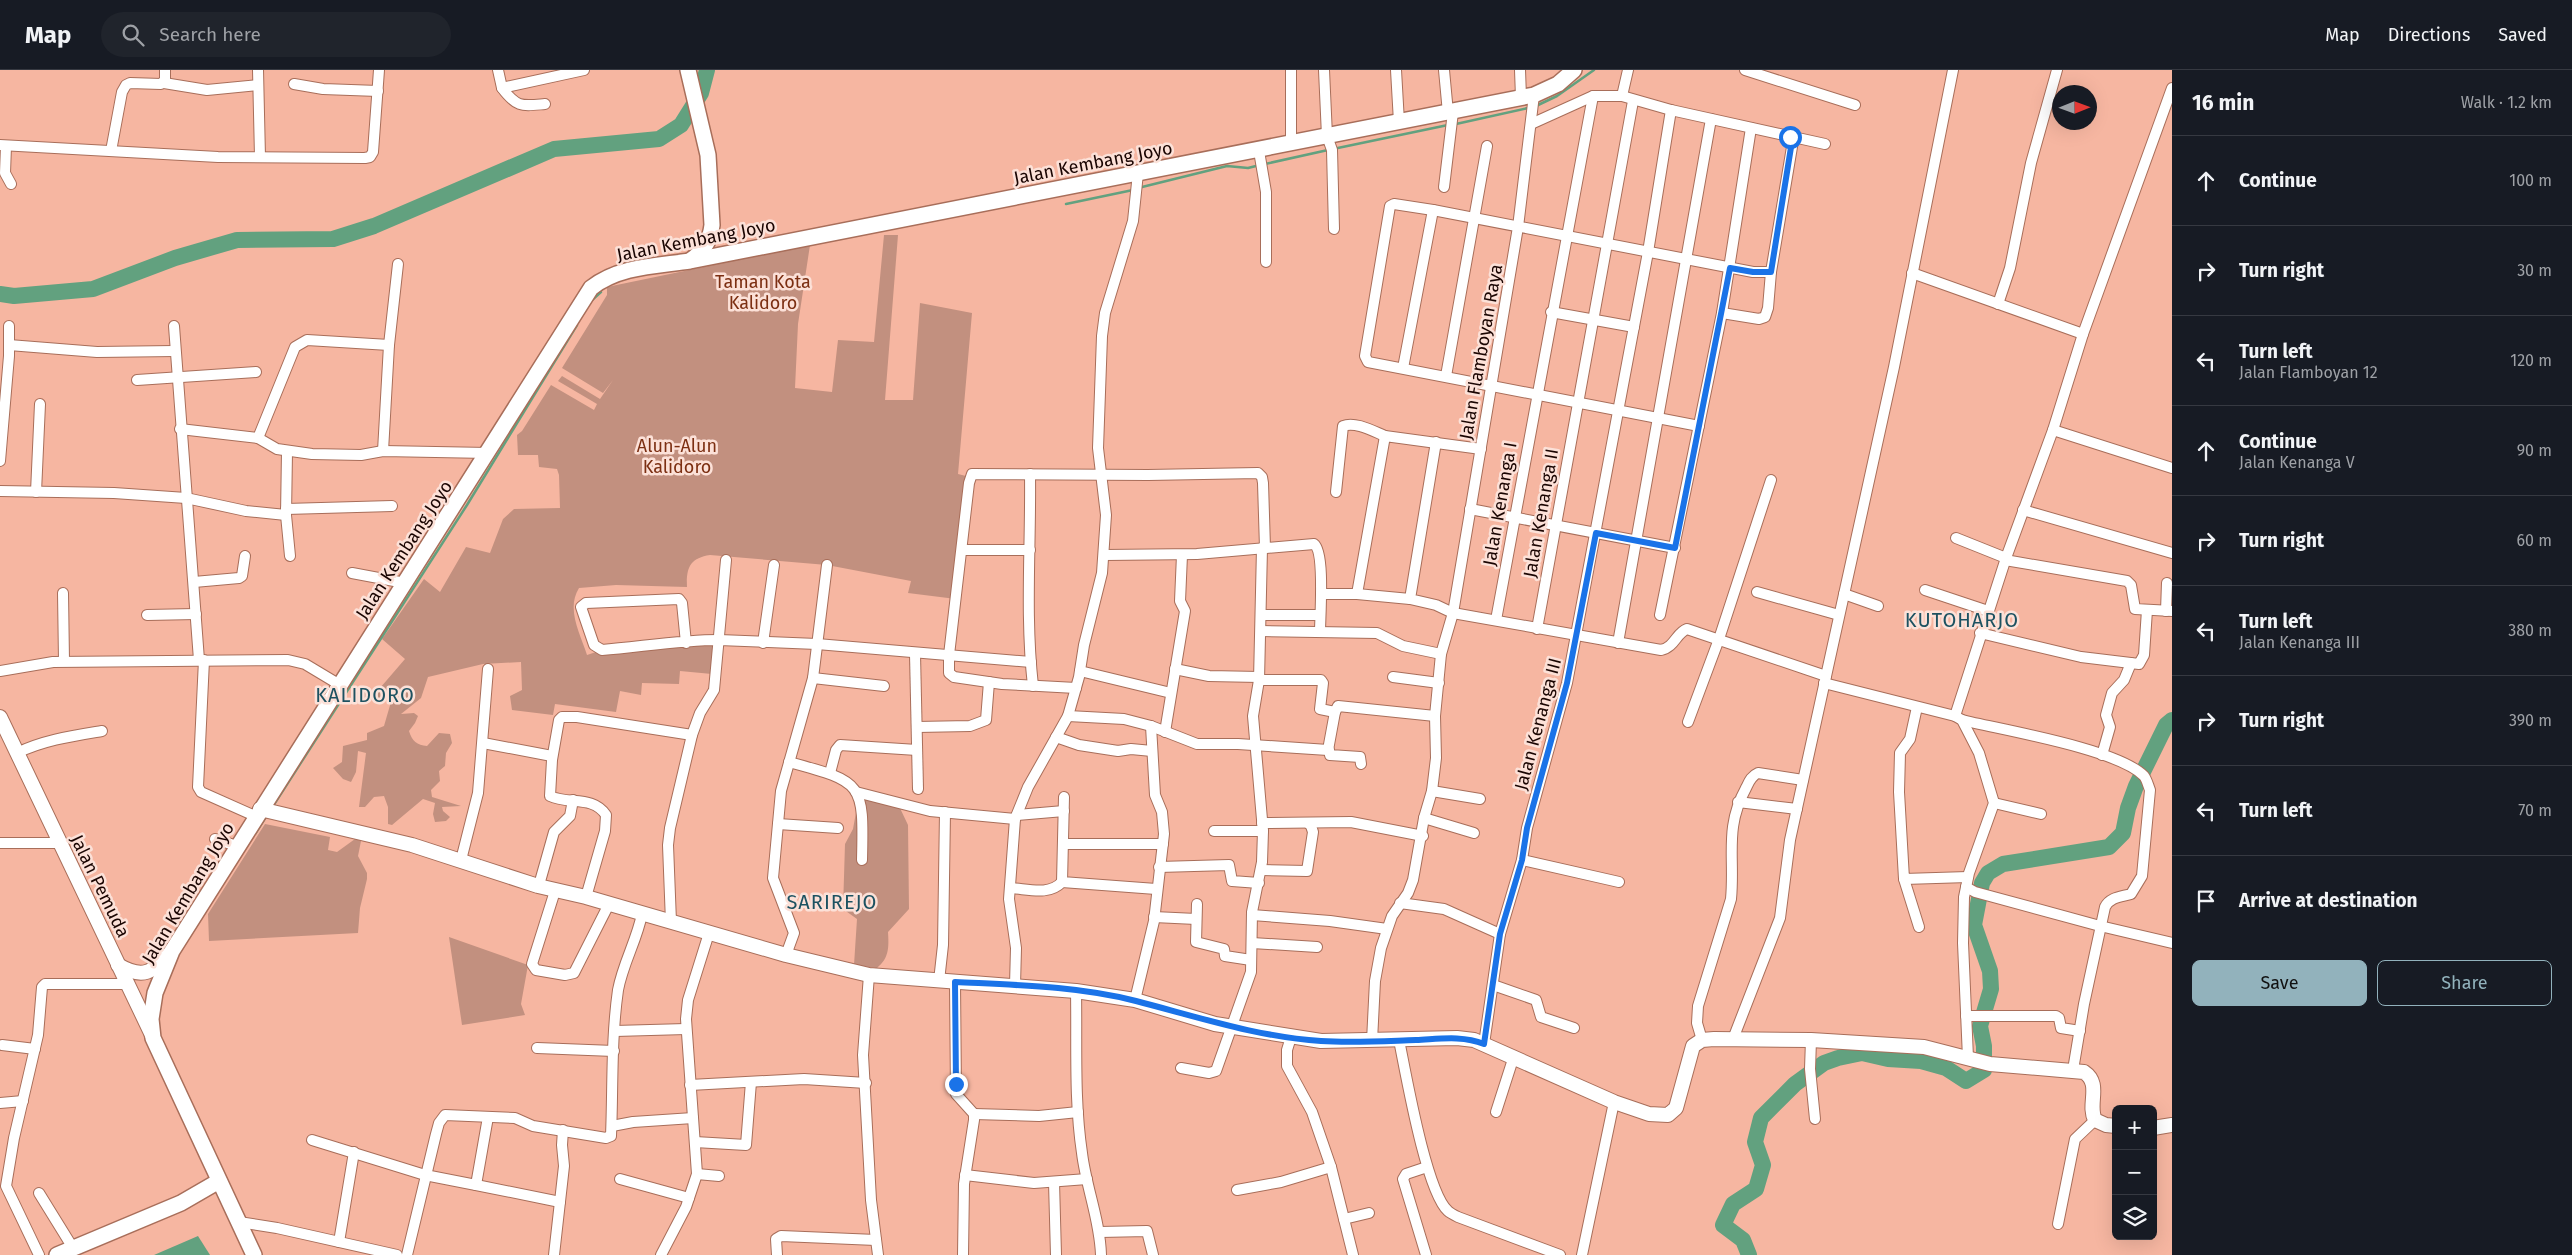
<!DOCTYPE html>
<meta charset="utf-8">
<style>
:root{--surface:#171b24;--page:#20242c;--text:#f1f3f6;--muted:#9ea1a6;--line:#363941;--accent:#92b2bc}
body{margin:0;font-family:"Fira Sans",sans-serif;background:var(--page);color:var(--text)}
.controls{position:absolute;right:15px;bottom:15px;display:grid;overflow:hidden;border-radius:8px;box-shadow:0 5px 20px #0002}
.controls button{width:45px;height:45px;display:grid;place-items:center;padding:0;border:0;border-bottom:1px solid var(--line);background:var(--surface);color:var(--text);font:25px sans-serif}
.compass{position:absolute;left:2052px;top:15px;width:45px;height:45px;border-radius:50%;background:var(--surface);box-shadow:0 5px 20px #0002;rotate:89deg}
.stop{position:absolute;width:15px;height:15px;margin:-11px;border:4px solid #1a73e8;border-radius:50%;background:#fff}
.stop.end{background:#1a73e8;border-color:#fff;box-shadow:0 1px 5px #0008}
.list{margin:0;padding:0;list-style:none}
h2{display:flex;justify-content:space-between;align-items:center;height:65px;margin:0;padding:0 20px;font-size:21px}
h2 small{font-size:16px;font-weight:400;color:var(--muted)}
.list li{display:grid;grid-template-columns:32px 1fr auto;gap:15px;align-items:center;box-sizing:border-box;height:90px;padding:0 20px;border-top:1px solid var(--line)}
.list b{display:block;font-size:19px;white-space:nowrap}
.list p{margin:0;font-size:16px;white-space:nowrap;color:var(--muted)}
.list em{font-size:16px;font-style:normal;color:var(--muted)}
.actions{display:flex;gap:10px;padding:15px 20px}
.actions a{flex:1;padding:11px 0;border:1px solid var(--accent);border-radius:8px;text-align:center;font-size:18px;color:var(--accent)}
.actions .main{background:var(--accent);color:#111}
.icon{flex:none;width:28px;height:28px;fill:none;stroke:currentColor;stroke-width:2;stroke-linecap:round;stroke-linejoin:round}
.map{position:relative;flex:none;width:2172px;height:1185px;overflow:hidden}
header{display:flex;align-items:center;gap:30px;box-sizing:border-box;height:70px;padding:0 25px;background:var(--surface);border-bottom:1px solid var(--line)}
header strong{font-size:24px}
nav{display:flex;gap:28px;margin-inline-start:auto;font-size:18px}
.search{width:350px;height:45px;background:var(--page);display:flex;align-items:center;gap:12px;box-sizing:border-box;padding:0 18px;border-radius:28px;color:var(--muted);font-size:19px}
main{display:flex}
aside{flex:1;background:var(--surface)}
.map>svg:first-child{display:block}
.green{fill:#c2907f}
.water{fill:#62a17f}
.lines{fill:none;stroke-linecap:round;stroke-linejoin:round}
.stream{stroke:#62a17f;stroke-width:2.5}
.river{stroke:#62a17f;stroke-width:16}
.street-casing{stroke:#a86e5a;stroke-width:12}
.secondary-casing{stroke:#a86e5a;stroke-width:16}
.primary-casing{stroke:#a86e5a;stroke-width:18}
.street{stroke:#fff;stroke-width:10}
.secondary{stroke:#fff;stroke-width:14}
.primary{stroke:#fff;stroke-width:15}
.route{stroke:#1a73e8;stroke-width:6}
.labels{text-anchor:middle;stroke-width:5;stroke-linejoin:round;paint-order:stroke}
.street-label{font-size:18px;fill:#1a0502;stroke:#fce1d8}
.park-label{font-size:18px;fill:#7c2f12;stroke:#fce1d8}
.quarter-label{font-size:20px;letter-spacing:1px;fill:#1d5261;stroke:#fce1d8}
</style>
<header>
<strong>Map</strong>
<div class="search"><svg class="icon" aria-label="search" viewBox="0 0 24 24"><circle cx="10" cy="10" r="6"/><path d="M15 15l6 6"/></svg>Search here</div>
<nav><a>Map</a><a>Directions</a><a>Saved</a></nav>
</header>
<main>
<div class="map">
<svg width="2172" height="1185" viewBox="0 0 2172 1185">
<rect width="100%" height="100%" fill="#f6b6a1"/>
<g class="green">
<path d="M884,165H898L885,330H913L920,233L972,243L958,404L970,407L956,529L908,523L911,511L827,495L710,485C690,488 686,498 687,517L616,515L579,518C566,539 580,563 587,585L602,580L713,570L712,604L680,601L679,614L642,613L641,625L620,621L616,642L555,634L553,645L512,640L510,626L522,620L521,592L483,594L428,607L421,628L401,644L414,643L418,646L415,653L409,661C412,671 417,675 427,676L439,663L450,664L452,673L446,683L445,696L439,701L440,711L431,720L432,727L461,736L442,737L443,741L450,747L446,751L435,752L433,744L435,733L423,729L392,755L388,754V737L384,726L374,727L365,737H359L366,683L358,681L356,702L351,712L343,709L333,698L342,692L343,676L367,670V663L384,656L393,625L354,633V626L361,618L368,619L374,625L405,589L382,569L424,509L440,522L466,477L490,483L503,449L514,439L560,438L559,405L557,399L539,397L538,385H518L517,365L522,361L551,315L594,340L597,334L558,311L562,306L600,329L613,310L603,323L562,298L607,225V217L810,175L798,254L795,318L832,322L838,270L874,272Z"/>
<path d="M859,726L899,736L908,755L909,839L888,862C889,878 889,888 877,898L854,895L857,849L843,839L845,774L853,759Z"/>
<path d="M265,754L330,767L328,780L337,782L355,769L361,771L358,786L367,803V809L360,838L358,863L209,871L208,844Z"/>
<path d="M449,867L528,895L521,934L525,945L462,955Z"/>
</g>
<path class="water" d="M198,1166L210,1185H154Z"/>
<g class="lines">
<g class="stream">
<path d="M1536,36L1557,26L1594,0"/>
<path d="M1456,54L1528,38"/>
<path d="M1333,79L1448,55"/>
<path d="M1265,94L1328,80"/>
<path d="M1138,118L1227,96L1248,98L1260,95"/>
<path d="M1066,134L1133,120"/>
<path d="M591,231L601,222"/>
<path d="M273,736L467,435L577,255"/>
<path d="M255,764L267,745"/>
</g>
<g class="river">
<path d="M0,224L14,226L93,219L175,188L237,170L333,169L374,156L554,79L659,69L681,55L701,23L707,0"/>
<path d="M1749,1185L1743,1170L1723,1155L1733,1134L1756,1119L1763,1095L1755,1072L1761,1048L1795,1014L1824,993L1838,988L1862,983L1888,989L1921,991L1946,998L1966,1011L1984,1000V976L1980,956L1991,919L1990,901L1974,855L1982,813L1988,803L2003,794L2109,777L2123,763L2128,738L2136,716L2166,655L2172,650"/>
</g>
<defs>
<g id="street">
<path d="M258,0L260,87"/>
<path d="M498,0L502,18L584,0"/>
<path d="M1324,0L1327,66L1332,80L1334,159"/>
<path d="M1396,0L1399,52"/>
<path d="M1444,0L1448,43"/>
<path d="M1520,0L1521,27"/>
<path d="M1745,0L1855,35"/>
<path d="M164,13L207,20L258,15"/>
<path d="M294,14L323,19L378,21"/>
<path d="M502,18C517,38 522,36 545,34"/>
<path d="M1622,26L1628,0"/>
<path d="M1531,54L1593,26H1622L1671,40L1825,74"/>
<path d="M1291,74V0"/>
<path d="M0,75L218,87L365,88L370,87L373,82L379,0"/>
<path d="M6,76L5,103L11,114"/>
<path d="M111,81L122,22L126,15L130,13L161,14L165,10V0"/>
<path d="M1259,81L1266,122V192"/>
<path d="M1444,117L1453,42"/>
<path d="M1912,203L2083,264"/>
<path d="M1998,234L2010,198L2031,93L2057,0"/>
<path d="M1551,242L1634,257"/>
<path d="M1722,243L1759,249L1765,247L1768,238L1771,202L1793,71L1790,67"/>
<path d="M174,256L199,590"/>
<path d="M9,275L97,282L175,281"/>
<path d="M389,275L398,194"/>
<path d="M1403,298L1433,140"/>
<path d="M1446,306L1487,76"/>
<path d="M137,310L256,302"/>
<path d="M1699,356L1368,292L1365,286L1390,136L1394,134L1433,140L1753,202H1771"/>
<path d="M180,359L258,368L277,379L312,384L361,385L383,381L488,383"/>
<path d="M2053,360L2172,398"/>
<path d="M258,368L295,277L307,270L389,275L383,381"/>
<path d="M1436,372L1410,529L1436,535L1453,543L1661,580C1675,577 1676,563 1687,559L1826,606"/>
<path d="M287,382L286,445L290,486"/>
<path d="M0,391L9,286V256"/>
<path d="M1030,404C1031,475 1025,545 1033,616"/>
<path d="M0,421L114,423L186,428L246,441L286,445"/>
<path d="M36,422L40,334"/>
<path d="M1336,422L1343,356C1355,351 1373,361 1385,366"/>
<path d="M286,439L392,436"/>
<path d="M1470,439L1675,478"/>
<path d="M2023,440L2172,483"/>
<path d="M1956,468L2006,488"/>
<path d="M963,480H1030"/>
<path d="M1105,485L1197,484L1314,474C1325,482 1320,546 1320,562"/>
<path d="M2005,490L2127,511L2131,515L2135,539L2172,541"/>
<path d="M352,503L405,513"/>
<path d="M194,512L239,508L242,506L245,486"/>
<path d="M1925,520L1988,541"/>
<path d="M1757,522L1839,545"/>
<path d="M63,523L64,591"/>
<path d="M1321,524H1357L1410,529"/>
<path d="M1357,524L1385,366L1481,379"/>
<path d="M1844,524L1878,536"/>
<path d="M2166,541L2167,513"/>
<path d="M147,545L196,544"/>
<path d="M1261,545H1320"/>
<path d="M1660,545L1722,243L1751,58"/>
<path d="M1496,550L1593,26"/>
<path d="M1537,559L1633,31"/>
<path d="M1261,561L1377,563L1403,576L1441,584"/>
<path d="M1980,563L2081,587L2139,594L2144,585L2147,540"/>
<path d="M686,573L682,533L679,529L586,533L581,537L594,575L602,580C640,577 680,570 719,570L817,574L1031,592"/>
<path d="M763,573L774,495"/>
<path d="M1618,573L1711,49"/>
<path d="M915,584L918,719"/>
<path d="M204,590L198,717L201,722L255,746"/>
<path d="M1175,599L1209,606L1259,607"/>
<path d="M0,601L53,592L288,590L305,594L340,615"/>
<path d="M1080,601L1171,623"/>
<path d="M1393,607L1439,613"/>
<path d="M813,608L884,616"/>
<path d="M1259,610H1321L1323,613L1320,639L1335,642"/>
<path d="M1824,613L1955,646L1962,650L1979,683L1994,733L1969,803L1964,827L1963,873L1968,988"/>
<path d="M1076,618L1002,614L954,607L949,603V585L969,413L972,404L1148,405L1258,403L1262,407L1263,413L1265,478"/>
<path d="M1917,637L1910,669L1900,683L1899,722L1904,809L1968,807"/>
<path d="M1068,646L1124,649L1151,656L1197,674H1238L1328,680L1335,642L1338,636L1435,646"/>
<path d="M1955,646L2006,488L2053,360L2083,264L2172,18"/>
<path d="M1962,650C2002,660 2118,679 2144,706C2147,710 2148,715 2150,720L2142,806L2131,824C2121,827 2110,827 2105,837L2084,934L2073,1000"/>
<path d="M1688,652L1719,569L1771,410"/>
<path d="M917,657L970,656L986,650L989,612"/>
<path d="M1165,662L1185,541L1180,531L1182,485"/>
<path d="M1056,667L1079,675L1118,681L1131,679L1152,681"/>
<path d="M483,673L552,686"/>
<path d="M1329,680L1330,685L1360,687L1361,694"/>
<path d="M17,683C44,670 72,666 102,661"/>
<path d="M2102,685L2110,657L2106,645L2112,623L2124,610L2131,593"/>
<path d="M789,692C863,712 864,712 862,790"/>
<path d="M830,703L836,680L840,675L917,680"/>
<path d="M1432,721L1480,729"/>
<path d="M856,722L930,741L1015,749"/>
<path d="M1064,727L1062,812L1156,819"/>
<path d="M1738,732L1797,739"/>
<path d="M1994,733L2041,744"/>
<path d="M1017,745L1064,741"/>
<path d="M1424,748L1474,763"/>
<path d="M1262,753L1351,752L1423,766"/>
<path d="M778,754L838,758"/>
<path d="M1214,761H1263"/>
<path d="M215,769L237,776"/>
<path d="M0,773H58"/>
<path d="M1064,774H1163"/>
<path d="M461,790L478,723L488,599"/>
<path d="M1522,790L1619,812"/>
<path d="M1159,797L1229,795L1232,811L1259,813"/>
<path d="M1261,800L1307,801L1313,762L1311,756L1308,753"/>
<path d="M1904,809L1919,857"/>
<path d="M539,815L554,762L570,746L573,730"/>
<path d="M1966,817L1975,822L2100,856L2172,873"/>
<path d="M1010,818C1028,819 1049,826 1062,812"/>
<path d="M555,821L532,894L536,900L565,905L574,903L609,834"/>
<path d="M586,827L605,761L606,745C593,725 568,735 550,726L552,690L559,650L562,647H577L692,665"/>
<path d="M1400,833L1444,839L1500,864"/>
<path d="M1197,834L1196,872L1224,879L1225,886L1251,890"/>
<path d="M1252,845L1330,851L1387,859"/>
<path d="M1154,847L1196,849"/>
<path d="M671,852L668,775L670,758L692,665L700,643L714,620L726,490"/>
<path d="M1252,873L1317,877"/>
<path d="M786,885L794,863L773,808L781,721L813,608L827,495"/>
<path d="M869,905L863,985L871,1130L878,1185"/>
<path d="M939,911L943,875L945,742"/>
<path d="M955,912L956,1024L974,1044V1050L964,1114L963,1185"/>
<path d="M1015,915L1016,878L1009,829L1015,749L1028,717L1068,646L1079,607L1084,575L1102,503L1106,445L1098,378L1102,266L1105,243L1133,151L1138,103"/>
<path d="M1493,915L1536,930L1541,947L1574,958"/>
<path d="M1076,921C1077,974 1074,1030 1082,1083C1086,1117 1100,1150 1101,1185"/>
<path d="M1135,930L1154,851L1164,764L1162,742L1155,725L1151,656"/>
<path d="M1966,946H2056L2059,948L2061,958L2080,961"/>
<path d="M615,961L686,959"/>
<path d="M1291,967L1287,980V996L1312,1042L1331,1097L1353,1185"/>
<path d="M1733,969L1780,848L1790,770L1894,297L1953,0"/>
<path d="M1399,970C1406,1004 1426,1121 1448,1141C1450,1143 1454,1145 1458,1147L1560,1185"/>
<path d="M1702,970L1697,953L1698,936L1731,829C1735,787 1724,758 1746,718C1749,712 1751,706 1758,703L1803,710"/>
<path d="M1811,970L1810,999L1815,1049"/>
<path d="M1372,971L1375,911L1381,878L1392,846L1408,823L1413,810L1424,748L1432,721L1436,688L1435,646L1441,584L1453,543L1518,157L1534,25"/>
<path d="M1484,974L1500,864L1522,790L1527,758L1567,613L1648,182L1671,40"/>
<path d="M2,975L35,979"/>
<path d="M537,978L614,981"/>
<path d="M1181,998L1209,1003L1216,1001L1251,902L1252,842L1262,792L1263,761L1253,646L1259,610L1262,478"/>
<path d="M690,1015L804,1009L866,1013"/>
<path d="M0,1033L23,1031"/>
<path d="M1496,1042L1514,986"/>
<path d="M974,1044L1039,1046L1078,1042"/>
<path d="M612,1056L633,1052L693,1048"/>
<path d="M312,1070L425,1105L476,1115L488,1047"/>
<path d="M695,1072L746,1075L751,1012"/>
<path d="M697,1104L719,1106"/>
<path d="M965,1105L1034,1113L1087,1109"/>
<path d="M620,1109L689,1128"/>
<path d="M1054,1112L1056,1185"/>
<path d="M476,1115L560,1132"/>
<path d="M1237,1120L1281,1112L1331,1097"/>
<path d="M39,1123L73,1178"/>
<path d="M1344,1149L1369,1143"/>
<path d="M239,1152L277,1158L397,1185"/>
<path d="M2058,1154L2075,1069L2095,1050"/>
<path d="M1100,1162L1147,1161L1153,1185"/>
<path d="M339,1172L354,1082"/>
<path d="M39,1185L6,1116L14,1068L38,965L42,917L45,914H127"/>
<path d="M407,1185L436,1064L439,1053L445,1045L515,1048L533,1056L606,1068L611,1066C613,1018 611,969 618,920C623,893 637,870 642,844"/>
<path d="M554,1185L564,1096L562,1075L563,1060"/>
<path d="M661,1185L686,1137L697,1104L686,949L688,930L709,863"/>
<path d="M777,1185L776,1169L781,1166L876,1170"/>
<path d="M1426,1185L1403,1109L1406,1104L1427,1097"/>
<path d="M1582,1185L1614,1032"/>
</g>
<g id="secondary">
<path d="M0,647L152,965"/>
<path d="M260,739L412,775L538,816L586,827L786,885L869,905L1076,921L1135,930L1215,954L1321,971L1457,968L1474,970L1614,1032L1649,1044L1668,1045L1676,1038L1693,976L1702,970L1714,969L1811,970L1924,977L1990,994L2084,1002C2102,1014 2087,1034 2095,1050L2106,1055L2116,1056"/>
<path d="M118,895C144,910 152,902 170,883"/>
<path d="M2153,1058L2172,1055"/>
</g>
<g id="primary">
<path d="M688,0L708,85L712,155C710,172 704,180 691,190"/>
<path d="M57,1185L181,1133L219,1111"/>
<path d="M254,1185L153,968L151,949L155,923L172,881L591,218C619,196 656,196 690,191L1534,25L1558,14L1574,0"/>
</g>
</defs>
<use href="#street" class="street-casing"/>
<use href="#secondary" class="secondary-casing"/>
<use href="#primary" class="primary-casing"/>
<use href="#street" class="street"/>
<use href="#secondary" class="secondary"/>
<use href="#primary" class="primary"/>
</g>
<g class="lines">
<path class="route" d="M956,1014L955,912C1015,915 1078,916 1136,931C1198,947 1258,967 1321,971C1353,973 1385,971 1416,970C1439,969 1462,965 1484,974L1500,864L1522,790L1527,758L1567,613L1596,463L1675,478L1730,198L1753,202H1771L1792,71L1790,67"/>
</g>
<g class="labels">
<g class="street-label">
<text transform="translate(1093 93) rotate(-11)" y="6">Jalan Kembang Joyo</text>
<text transform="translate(696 170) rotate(-11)" y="6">Jalan Kembang Joyo</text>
<text transform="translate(1481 282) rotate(-80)" y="6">Jalan Flamboyan Raya</text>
<text transform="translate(1500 434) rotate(-80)" y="6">Jalan Kenanga I</text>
<text transform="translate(1541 443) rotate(-80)" y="6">Jalan Kenanga II</text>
<text transform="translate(404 480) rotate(-57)" y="6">Jalan Kembang Joyo</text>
<text transform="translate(1538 654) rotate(-75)" y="6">Jalan Kenanga III</text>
<text transform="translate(100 816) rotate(64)" y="6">Jalan Pemuda</text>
<text transform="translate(188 823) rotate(-59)" y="6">Jalan Kembang Joyo</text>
</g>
<g class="park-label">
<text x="763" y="218">Taman Kota<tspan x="763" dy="21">Kalidoro</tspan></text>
<text x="677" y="382">Alun-Alun<tspan x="677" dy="21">Kalidoro</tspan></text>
</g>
<g class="quarter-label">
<text x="1962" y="557">KUTOHARJO</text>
<text x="365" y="632">KALIDORO</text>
<text x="832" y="839">SARIREJO</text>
</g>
</g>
</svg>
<div class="controls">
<button>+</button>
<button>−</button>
<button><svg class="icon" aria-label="layers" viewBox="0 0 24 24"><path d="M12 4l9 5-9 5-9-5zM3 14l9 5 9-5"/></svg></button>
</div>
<svg class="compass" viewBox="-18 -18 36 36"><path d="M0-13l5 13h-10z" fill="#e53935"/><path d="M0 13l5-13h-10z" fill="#9ea1a6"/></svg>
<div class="stop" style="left:1790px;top:67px"></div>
<div class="stop end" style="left:956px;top:1014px"></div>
</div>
<aside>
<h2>16 min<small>Walk · 1.2 km</small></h2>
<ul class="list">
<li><svg class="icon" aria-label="ahead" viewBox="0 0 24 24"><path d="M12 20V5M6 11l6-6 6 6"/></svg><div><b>Continue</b></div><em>100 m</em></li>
<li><svg class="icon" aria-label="right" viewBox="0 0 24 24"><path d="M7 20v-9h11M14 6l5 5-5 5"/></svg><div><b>Turn right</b></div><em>30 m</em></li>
<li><svg class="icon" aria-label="left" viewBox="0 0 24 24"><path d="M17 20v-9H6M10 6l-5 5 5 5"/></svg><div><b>Turn left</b><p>Jalan Flamboyan 12</p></div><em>120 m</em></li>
<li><svg class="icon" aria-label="ahead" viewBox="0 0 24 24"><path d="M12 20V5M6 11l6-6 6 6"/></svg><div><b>Continue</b><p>Jalan Kenanga V</p></div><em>90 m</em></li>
<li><svg class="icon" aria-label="right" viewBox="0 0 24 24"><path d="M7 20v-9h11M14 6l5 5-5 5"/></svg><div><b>Turn right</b></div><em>60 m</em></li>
<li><svg class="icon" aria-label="left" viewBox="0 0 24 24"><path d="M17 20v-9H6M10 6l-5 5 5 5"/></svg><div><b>Turn left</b><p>Jalan Kenanga III</p></div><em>380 m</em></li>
<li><svg class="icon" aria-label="right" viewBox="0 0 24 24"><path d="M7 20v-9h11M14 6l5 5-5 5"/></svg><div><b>Turn right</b></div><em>390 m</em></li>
<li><svg class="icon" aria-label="left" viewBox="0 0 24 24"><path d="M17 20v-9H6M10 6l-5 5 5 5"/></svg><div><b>Turn left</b></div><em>70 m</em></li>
<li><svg class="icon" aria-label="arrive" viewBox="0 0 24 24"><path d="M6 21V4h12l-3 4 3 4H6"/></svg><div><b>Arrive at destination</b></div></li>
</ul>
<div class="actions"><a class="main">Save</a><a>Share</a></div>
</aside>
</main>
